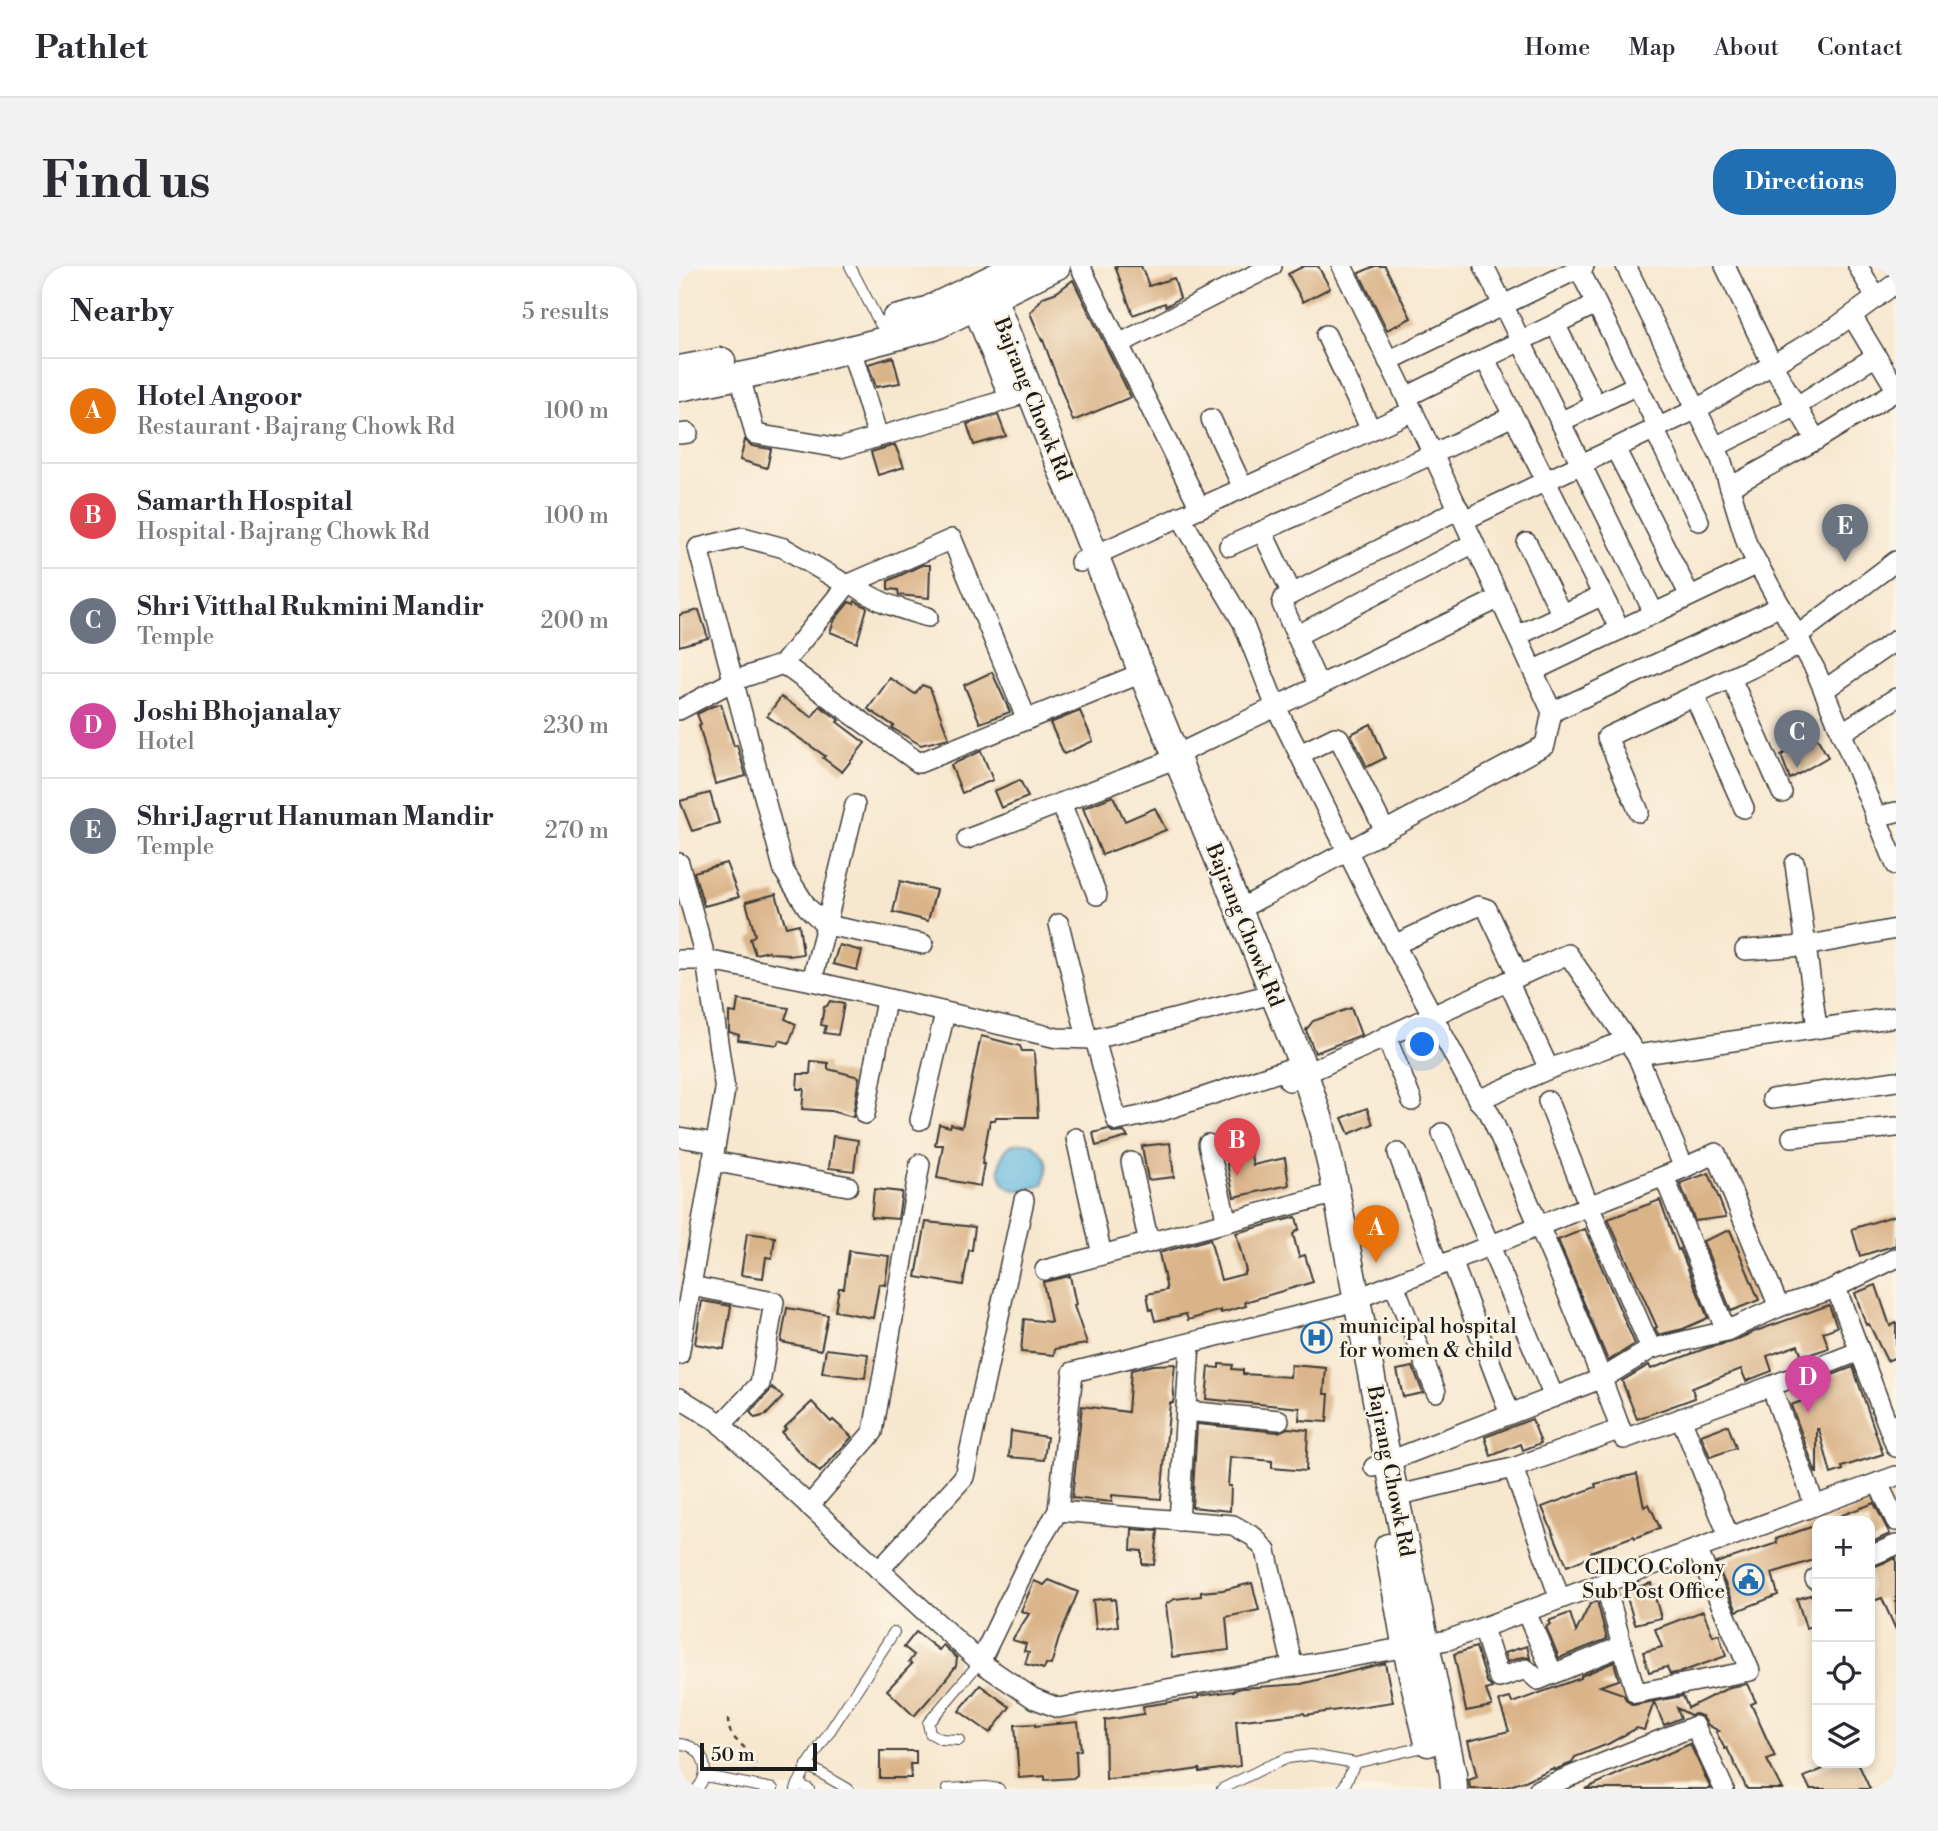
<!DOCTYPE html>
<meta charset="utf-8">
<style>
:root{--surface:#fff;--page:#f2f2f3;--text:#2b2b33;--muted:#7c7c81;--line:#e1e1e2;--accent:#1f6fb2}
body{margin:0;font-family:"Libre Bodoni",serif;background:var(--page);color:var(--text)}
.controls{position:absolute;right:21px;bottom:21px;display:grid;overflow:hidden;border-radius:14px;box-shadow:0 4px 10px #0003}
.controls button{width:63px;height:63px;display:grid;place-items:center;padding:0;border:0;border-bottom:2px solid var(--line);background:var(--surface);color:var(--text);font:35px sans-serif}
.scale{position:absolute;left:21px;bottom:18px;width:117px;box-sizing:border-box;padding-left:7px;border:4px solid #1c1c1c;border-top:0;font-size:19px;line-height:24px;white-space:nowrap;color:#1c1c1c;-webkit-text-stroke:5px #fcf5e5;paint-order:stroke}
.you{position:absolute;left:744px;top:779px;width:24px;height:24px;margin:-18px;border:5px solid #fff;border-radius:50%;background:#1a73e8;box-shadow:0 0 0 10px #1a73e833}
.badge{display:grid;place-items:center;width:46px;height:46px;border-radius:50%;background:var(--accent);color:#fff;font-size:23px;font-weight:700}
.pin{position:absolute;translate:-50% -58px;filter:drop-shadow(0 2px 4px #0008)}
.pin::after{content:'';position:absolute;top:37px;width:24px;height:21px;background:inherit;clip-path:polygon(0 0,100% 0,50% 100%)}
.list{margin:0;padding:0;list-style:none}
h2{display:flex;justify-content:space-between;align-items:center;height:91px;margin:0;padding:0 28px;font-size:30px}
h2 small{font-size:23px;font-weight:400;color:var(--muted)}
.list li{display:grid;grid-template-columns:46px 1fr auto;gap:21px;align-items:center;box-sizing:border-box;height:105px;padding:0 28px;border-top:2px solid var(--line)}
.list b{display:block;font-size:26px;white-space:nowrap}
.list p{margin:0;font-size:23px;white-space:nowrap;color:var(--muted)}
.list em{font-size:23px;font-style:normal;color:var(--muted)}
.icon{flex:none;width:38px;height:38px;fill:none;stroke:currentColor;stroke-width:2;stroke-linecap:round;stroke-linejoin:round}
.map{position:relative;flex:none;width:1217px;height:1523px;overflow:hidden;border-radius:28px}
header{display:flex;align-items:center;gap:42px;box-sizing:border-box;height:98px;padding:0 35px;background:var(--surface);border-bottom:2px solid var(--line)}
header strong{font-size:33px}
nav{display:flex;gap:38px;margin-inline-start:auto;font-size:24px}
.intro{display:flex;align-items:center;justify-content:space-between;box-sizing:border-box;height:168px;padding:0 42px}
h1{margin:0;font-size:49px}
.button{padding:18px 32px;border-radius:28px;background:var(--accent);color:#fff;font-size:24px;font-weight:700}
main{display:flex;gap:42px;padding:0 42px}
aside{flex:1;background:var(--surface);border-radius:28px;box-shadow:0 4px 10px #0003}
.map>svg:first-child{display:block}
.water{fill:#66b9e1;stroke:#416a7e;stroke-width:2}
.building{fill:#dab489}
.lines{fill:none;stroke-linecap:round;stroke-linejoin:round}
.lane-casing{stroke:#3d3a37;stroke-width:12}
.street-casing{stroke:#3d3a37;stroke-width:22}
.secondary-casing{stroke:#3d3a37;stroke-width:29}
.path{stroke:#3d3a37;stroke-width:2.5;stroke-dasharray:5 5;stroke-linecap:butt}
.lane{stroke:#fff;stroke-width:10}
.street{stroke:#fff;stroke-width:19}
.secondary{stroke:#fff;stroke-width:26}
.labels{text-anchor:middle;stroke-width:5;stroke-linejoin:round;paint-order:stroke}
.street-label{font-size:21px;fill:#1c1c1c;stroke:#fcf5e5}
.poi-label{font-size:21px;fill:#1c1c1c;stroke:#fcf5e5;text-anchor:start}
</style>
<header>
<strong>Pathlet</strong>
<nav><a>Home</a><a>Map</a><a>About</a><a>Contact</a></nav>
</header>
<div class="intro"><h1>Find us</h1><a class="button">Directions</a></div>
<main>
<aside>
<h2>Nearby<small>5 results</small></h2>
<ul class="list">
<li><span class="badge" style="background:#e8710a">A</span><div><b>Hotel Angoor</b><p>Restaurant · Bajrang Chowk Rd</p></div><em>100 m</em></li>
<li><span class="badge" style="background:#e0444e">B</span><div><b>Samarth Hospital</b><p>Hospital · Bajrang Chowk Rd</p></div><em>100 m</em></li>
<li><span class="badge" style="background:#6b7280">C</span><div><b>Shri Vitthal Rukmini Mandir</b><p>Temple</p></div><em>200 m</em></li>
<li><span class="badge" style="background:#d1479c">D</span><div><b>Joshi Bhojanalay</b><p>Hotel</p></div><em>230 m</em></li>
<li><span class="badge" style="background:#6b7280">E</span><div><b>Shri Jagrut Hanuman Mandir</b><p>Temple</p></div><em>270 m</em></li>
</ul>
</aside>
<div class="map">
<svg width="1217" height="1523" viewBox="0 0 1217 1523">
<rect width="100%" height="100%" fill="#fcf5e5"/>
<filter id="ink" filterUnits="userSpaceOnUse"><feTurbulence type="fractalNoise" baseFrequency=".0143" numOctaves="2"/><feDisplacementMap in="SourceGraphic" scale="14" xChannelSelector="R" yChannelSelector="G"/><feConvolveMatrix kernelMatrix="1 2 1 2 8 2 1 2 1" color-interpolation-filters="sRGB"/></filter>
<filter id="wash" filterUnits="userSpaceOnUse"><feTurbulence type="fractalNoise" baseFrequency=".00686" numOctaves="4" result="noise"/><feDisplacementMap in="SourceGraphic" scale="28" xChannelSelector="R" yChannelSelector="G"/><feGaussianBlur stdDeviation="1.57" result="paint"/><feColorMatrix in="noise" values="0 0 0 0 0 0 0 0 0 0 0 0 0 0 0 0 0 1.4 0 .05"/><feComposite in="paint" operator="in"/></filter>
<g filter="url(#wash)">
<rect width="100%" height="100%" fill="#f7e7cf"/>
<path class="water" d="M352,877C371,892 372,897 364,919C356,921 345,925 337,924C317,922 316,891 331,880C337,876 346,877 352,877Z"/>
<g id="blocks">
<g class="building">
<path d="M436,0H462L470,20L495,12L501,32L487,40L486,37L454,49Z"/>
<path d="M625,0H639L651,22L624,36L609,8Z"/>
<path d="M696,0H706L732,52L708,64L680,7Z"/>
<path d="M394,14L452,131L394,155L364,74L363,75L351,47L364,31L378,26Z"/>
<path d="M214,91L221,117L197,121L189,98Z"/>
<path d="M319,149L327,170L295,179L288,158Z"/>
<path d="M66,174L73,180L92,183L88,202L61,194Z"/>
<path d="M216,179L225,201L199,209L192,186Z"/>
<path d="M243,299H251L250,332L220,329L219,324L209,323V315Z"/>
<path d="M176,335L188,342L178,377L151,366L156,353L170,336L175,338Z"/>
<path d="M20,344L29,372L0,380V349Z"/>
<path d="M313,406L331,446L301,457L285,419Z"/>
<path d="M211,412L236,428L243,419L251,422L270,472L242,479L213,462L215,460L189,443Z"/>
<path d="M102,431L133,451L141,440L160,454L158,456L186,477L163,506L144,492L146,490L88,450Z"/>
<path d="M42,438L55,480L58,479L67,510L36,518L20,459L22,458L18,448L34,440Z"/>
<path d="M401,445L414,475L385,488L371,457Z"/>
<path d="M692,458L706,492L688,501L672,468Z"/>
<path d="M1137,470L1149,491L1111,513L1102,489Z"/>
<path d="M302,485L314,514L283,527L272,499Z"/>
<path d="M341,514L349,531L322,542L315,525Z"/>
<path d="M31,527L40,557L13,565L1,535Z"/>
<path d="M434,530L446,555L476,542L487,564L423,589L404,542Z"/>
<path d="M47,597L60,631L25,640L15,606Z"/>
<path d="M221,615L257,624L249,655L214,646Z"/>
<path d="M97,628L107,661L120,658L124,688L110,690L109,688L92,687L90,685L76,688L71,673L76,669L67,636Z"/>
<path d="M160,679L183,685L178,704L154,698Z"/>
<path d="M59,734L110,742L106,753L117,758L110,777L100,774L98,779L59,774L60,769L50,766V746L57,747Z"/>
<path d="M151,735L165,738L159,769L145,767L147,760L142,759L145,741L148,740Z"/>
<path d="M672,742L682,769L636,787L627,764L634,755Z"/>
<path d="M302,770L341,780L343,785H355L359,851H317L316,854H311L303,898H305L301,920L258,912L264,879H256L260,858L271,861L272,858L283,861Z"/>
<path d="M132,795L149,797V803L180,811L174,851L152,845L123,843L125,823H118L119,808H131Z"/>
<path d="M688,842L694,858L670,868L663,852Z"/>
<path d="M565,857L574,899L606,892L610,919L555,931L548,898L551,897L543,862Z"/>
<path d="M429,863L435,867L445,866L449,871L417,880L414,867Z"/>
<path d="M154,870L179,874L175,905L150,902Z"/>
<path d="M491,877L495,911L469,914L463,880Z"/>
<path d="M1030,907L1047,951L1016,955L1001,917Z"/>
<path d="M195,923L223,926L219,953L192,951Z"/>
<path d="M981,934L999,984L1001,983L1029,1052L1004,1063L979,1069L976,1062L978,1061L929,953Z"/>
<path d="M1217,949V979L1181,990L1173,963Z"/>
<path d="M617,951L620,963L614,968L620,991L626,989L634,1016L566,1036L567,1040L542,1047V1044L509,1054L507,1048L476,1055L473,1043L471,1044L468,1028L488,1024L480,987L531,973L542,1014L565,1008V1006L567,1005L557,967Z"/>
<path d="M247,956L296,961L293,984H290L284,1019L237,1011Z"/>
<path d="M906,963L956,1078L929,1095L879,974Z"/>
<path d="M1051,964L1080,1034L1052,1045L1024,975Z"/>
<path d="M68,967L96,971L93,992L87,991L84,1012L62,1009Z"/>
<path d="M170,985L210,990L206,1019L200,1018L194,1052L156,1045L160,1022H165Z"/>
<path d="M391,1010L397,1039L395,1040L408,1078L376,1083L375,1089L342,1086L345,1053L372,1056L364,1016Z"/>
<path d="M1197,1019L1211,1060L1217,1057V1091L1208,1095L1190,1058L1187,1059L1176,1027Z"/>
<path d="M23,1035L52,1040L45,1083L16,1078Z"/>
<path d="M1150,1039L1158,1061L1144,1066L1150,1082L1123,1091L1119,1079L1088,1090L1093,1105L1067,1115L1062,1103L1013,1122L1016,1132L958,1153L943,1115L970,1099L972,1103L1028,1082L1052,1076L1077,1065Z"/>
<path d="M108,1042L149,1049L142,1084L102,1076Z"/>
<path d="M147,1083L189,1088L186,1112L143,1107Z"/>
<path d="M496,1098L494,1119L495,1128L494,1137H491L489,1157L482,1233L433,1229V1236L393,1232L403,1140L449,1146L452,1104L474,1099Z"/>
<path d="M540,1098L554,1099L553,1103L564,1104V1108L611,1111L612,1099L647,1102L645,1128H650L648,1156L620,1154L621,1142L527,1133L530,1101L540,1102Z"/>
<path d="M734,1101L744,1127L724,1131L718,1104Z"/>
<path d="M1174,1101L1204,1188L1163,1201L1164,1204L1152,1208L1140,1163H1138V1207H1137L1112,1139L1140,1129L1138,1123L1143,1121L1140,1114Z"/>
<path d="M93,1121L104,1131L87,1149L76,1152L71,1146L90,1126Z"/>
<path d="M133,1136L152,1156L154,1154L173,1171L141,1206L120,1186L103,1167L107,1163L105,1162Z"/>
<path d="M853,1153L862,1177L844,1184L842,1178L812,1190L806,1171Z"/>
<path d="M518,1158L599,1166L609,1162L629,1164L627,1205L593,1202V1195L551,1191L549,1220H552L551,1245L513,1241Z"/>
<path d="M1049,1159L1057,1182L1031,1191L1022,1169Z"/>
<path d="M332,1165L368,1171L365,1194L330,1191Z"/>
<path d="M958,1208L965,1241L970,1238L981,1262L956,1272L955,1270L912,1286L913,1290L888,1300L863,1241L917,1221L916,1218Z"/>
<path d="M1195,1237L1211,1268L1191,1277V1255H1150V1254Z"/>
<path d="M1138,1259V1293L1093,1307L1099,1329L1058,1345L1037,1297L1098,1277L1097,1273Z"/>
<path d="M453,1263L479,1265L475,1299L463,1298V1285L452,1284Z"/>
<path d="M1217,1292V1364L1203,1332L1191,1336V1302Z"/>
<path d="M370,1314L399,1326L380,1372L372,1399L367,1398L365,1403L346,1398L350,1386L345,1385L347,1378L333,1374L350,1348L342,1345L355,1315L365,1319Z"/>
<path d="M573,1317L580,1344L547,1351L550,1384L493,1391L487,1338L496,1333L522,1330V1326L544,1324Z"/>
<path d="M972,1317L982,1352L956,1358L946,1325Z"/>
<path d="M1138,1327V1358L1127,1362L1118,1333Z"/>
<path d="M432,1332V1334L436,1333L439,1360L417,1363L414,1334Z"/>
<path d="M918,1335L928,1373L880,1392L867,1361L871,1358L869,1355L891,1347L897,1366L911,1338Z"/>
<path d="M1024,1345L1034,1370L1040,1368L1047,1390L1002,1406L991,1408L988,1401L970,1406L964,1386L983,1381L976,1363Z"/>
<path d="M237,1366L260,1384L264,1379L278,1392L277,1400L259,1423L235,1450L208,1424L233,1398L230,1396L235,1389L225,1381Z"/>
<path d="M848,1380L851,1392L843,1391L828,1396L825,1387Z"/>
<path d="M797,1381L808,1416L813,1422L807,1424L813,1440L787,1445L775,1388Z"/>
<path d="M935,1396L940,1414L921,1420L944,1428L948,1435L954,1439L1004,1430L1009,1442L1051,1421L1068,1418L1077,1436L1072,1438L1096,1491L1088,1494L1103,1523H1068L1048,1482L1046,1483L1037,1466L1040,1465L1029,1459L1023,1450L1017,1448L1011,1449L998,1442L1002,1452L985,1459L975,1436L965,1464L958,1462L929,1478L896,1491L893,1497L875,1504L874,1502L846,1515L821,1523H791L790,1514L798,1511L789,1475L830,1465L820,1435L831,1432L833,1437L902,1412V1410Z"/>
<path d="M706,1397L714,1436L626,1449L625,1447L557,1455L561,1500L521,1506V1503L471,1510L427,1513L426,1454L465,1448L464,1440L519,1432V1430L555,1425V1424L563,1422L622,1418Z"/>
<path d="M301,1419L331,1441L311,1467L280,1445Z"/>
<path d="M399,1456L402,1484L397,1485L398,1509L394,1512L366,1514V1510L340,1512L336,1459L356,1458V1460Z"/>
<path d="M1011,1478L1032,1523H906L954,1501L955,1502Z"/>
<path d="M201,1485H237V1498H231L232,1512H201Z"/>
<path d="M1158,1497H1179L1191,1523H1131L1125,1511Z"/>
</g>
</g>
</g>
<g filter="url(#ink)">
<use href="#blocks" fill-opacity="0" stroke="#3d3a37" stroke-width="2"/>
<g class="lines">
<defs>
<g id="lane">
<path d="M171,0L201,58"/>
<path d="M280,1474L262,1473L251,1467L249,1457L301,1396"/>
<path d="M0,1478C24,1479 34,1505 18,1523"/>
<path d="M128,1499L169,1523"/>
<path d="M26,1510L94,1523"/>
<path d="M119,1518L130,1523"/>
<path d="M117,1523L127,1502L215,1366"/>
<path d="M268,1523L307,1521L320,1523"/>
<path d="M543,1523L587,1501L609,1492L632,1489L676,1497L749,1480"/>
<path d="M664,1523L676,1497"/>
</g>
<g id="street">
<path d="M401,0L521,242"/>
<path d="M805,0L975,347"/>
<path d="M947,0L1042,193L1068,278L1136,403L1217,599"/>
<path d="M1046,0L1093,98L1137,174"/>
<path d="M1179,0L1197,32"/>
<path d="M900,3L979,161"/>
<path d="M1173,50L1217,123"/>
<path d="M876,58L917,139"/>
<path d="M647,69L692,164"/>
<path d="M440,78L593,0"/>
<path d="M172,83L199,171"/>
<path d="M806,93L941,364"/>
<path d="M709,95L905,0"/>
<path d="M61,110L76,168L161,182L334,132"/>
<path d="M727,131L917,38"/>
<path d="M532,153L564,222"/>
<path d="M881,156L958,119"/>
<path d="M975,163L1020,255"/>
<path d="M0,168L9,167"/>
<path d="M1036,181L1118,140L1197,90"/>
<path d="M936,182L1011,330"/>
<path d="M1051,221L1137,174L1217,125"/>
<path d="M501,250L564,357L597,441L704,657L799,834L810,846C858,954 905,1061 945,1173L1092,1120L1181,1085"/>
<path d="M785,254L1018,143L1157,61L1217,17"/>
<path d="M583,265L613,328"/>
<path d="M848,277L883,349"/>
<path d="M550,280L754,188L834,150"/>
<path d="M401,296L734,145"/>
<path d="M173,317C195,336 222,343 249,351"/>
<path d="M617,370L795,277"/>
<path d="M838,370L924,329"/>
<path d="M1118,370L1217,295"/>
<path d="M104,398L240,497L463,407"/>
<path d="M854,405L1079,298"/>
<path d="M1052,412L1103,527"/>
<path d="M640,420L603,338L605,332L780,243"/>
<path d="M1145,424L1217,374"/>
<path d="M1015,429L1065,542"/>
<path d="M0,444L54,415L104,398L168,319L273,273L348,454"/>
<path d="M873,446L1102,340"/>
<path d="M1162,467L1217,432"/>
<path d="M621,488L656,471L660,472L706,565"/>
<path d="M382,537L418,629"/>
<path d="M176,539L147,659L244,678"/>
<path d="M960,546L928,471L1123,378"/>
<path d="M1196,551L1217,546"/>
<path d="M288,573L483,498L497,489L821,332"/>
<path d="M0,597L27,694L46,824L0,1089"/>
<path d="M1116,598L1138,762"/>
<path d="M559,644L866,479L873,446L734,145L663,0"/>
<path d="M380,658L408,772"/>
<path d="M715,679L799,640L808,643L840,710"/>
<path d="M1066,684L1126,680L1217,663"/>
<path d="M0,694H27L133,715L378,772L416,773L593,728"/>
<path d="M133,715L147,659L128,641L105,605L19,282L64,271L105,282L168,319"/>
<path d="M829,715L870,803"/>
<path d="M707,770L733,835"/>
<path d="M416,773L438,855L480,846L606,804"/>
<path d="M958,789L1005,902"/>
<path d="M610,815L889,688L958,789L1217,751"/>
<path d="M1093,833L1217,815"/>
<path d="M799,834L870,803L948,774"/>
<path d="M869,835L910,940L972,1083"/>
<path d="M186,848L207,734"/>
<path d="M241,854L266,747"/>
<path d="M763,867L875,1131"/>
<path d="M0,871L36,877"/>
<path d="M1113,871L1217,861"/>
<path d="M397,872L423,989"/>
<path d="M529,878L548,956"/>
<path d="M719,887L759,1000"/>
<path d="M33,895L169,920"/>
<path d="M452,896L470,977"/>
<path d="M985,910L1047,1065"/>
<path d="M773,995L831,1148"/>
<path d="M366,1004L658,927"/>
<path d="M715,1018L757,1126"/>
<path d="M12,1020L95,1036L81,1118L42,1159"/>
<path d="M1157,1022L1217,1181"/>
<path d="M1092,1120L1136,1240"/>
<path d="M0,1132L38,1155L301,1396L354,1432L379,1442L769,1374L1217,1210"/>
<path d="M507,1145L600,1154"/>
<path d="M1002,1152L1050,1271"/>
<path d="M695,1201L924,1112L972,1083L1047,1065L1100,1041L1151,1024L1217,992"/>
<path d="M834,1202L881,1333"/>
<path d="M1199,1217L1217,1255"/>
<path d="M716,1230L834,1202L942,1163"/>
<path d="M130,1240L194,1166L241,898"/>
<path d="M379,1245L554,1259L575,1271L587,1285L614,1401"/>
<path d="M500,1255L511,1077"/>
<path d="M1191,1290L1217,1279"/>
<path d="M200,1304L285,1211L345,934"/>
<path d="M1136,1313L1138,1312"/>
<path d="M847,1346L874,1408"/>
<path d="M804,1362L820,1412L847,1403L859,1414L943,1380L926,1317"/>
<path d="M943,1380L957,1427L1071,1405L1018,1283"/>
<path d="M301,1396L354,1286L379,1245L394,1106L662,1039L1005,902L1037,887L1100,1041"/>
<path d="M860,1523L1016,1460L1045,1523"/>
</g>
<g id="secondary">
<path d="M296,21L314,32L463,407L621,793L641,854L654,909L706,1180L774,1508L775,1523"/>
<path d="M296,21L297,41L330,122"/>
<path d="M216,53L244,46L338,0"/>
<path d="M0,103L43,95"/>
<path d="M0,122L91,104L255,61L378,0"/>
<path d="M709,1281L727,1383L749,1477"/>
</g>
</defs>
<use href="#lane" class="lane-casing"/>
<use href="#street" class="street-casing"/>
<use href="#secondary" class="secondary-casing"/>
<path class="path" d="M49,1453C49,1481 77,1478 76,1505"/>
<use href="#lane" class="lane"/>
<use href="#street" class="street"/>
<use href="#secondary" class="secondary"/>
</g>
</g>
<defs>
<symbol id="hospital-ring" viewBox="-11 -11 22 22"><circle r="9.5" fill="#fcf5e5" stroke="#1f6fb2" stroke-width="1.5"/><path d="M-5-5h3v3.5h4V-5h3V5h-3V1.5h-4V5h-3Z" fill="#1f6fb2"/></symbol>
<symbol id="civic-ring" viewBox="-11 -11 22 22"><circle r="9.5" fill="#fcf5e5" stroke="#1f6fb2" stroke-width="1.5"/><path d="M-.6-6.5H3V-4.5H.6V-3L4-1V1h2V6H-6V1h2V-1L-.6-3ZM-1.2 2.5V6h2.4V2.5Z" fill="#1f6fb2"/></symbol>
</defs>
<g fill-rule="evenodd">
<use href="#hospital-ring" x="620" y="1054" width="35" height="35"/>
<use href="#civic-ring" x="1052" y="1296" width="35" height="35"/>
</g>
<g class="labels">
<g class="street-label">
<text transform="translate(354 133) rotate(68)" y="7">Bajrang Chowk Rd</text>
<text transform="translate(566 659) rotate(68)" y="7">Bajrang Chowk Rd</text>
<text transform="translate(712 1205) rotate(79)" y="7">Bajrang Chowk Rd</text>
</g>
<g class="poi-label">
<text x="660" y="1067">municipal hospital<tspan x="660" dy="24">for women &amp; child</tspan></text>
<text x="1046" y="1308" text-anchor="end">CIDCO Colony<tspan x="1046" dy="24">Sub Post Office</tspan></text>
</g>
</g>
</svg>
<div class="controls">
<button>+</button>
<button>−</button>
<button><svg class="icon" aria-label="locate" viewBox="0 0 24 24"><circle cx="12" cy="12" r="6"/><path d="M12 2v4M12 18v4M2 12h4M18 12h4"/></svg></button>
<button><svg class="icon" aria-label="layers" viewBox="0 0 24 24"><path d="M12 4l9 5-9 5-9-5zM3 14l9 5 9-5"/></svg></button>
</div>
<div class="scale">50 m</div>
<div class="you"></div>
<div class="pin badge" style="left:697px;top:997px;background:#e8710a">A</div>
<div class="pin badge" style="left:558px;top:910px;background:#e0444e">B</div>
<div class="pin badge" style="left:1118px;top:502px;background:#6b7280">C</div>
<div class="pin badge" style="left:1129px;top:1147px;background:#d1479c">D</div>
<div class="pin badge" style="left:1166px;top:296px;background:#6b7280">E</div>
</div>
</main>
